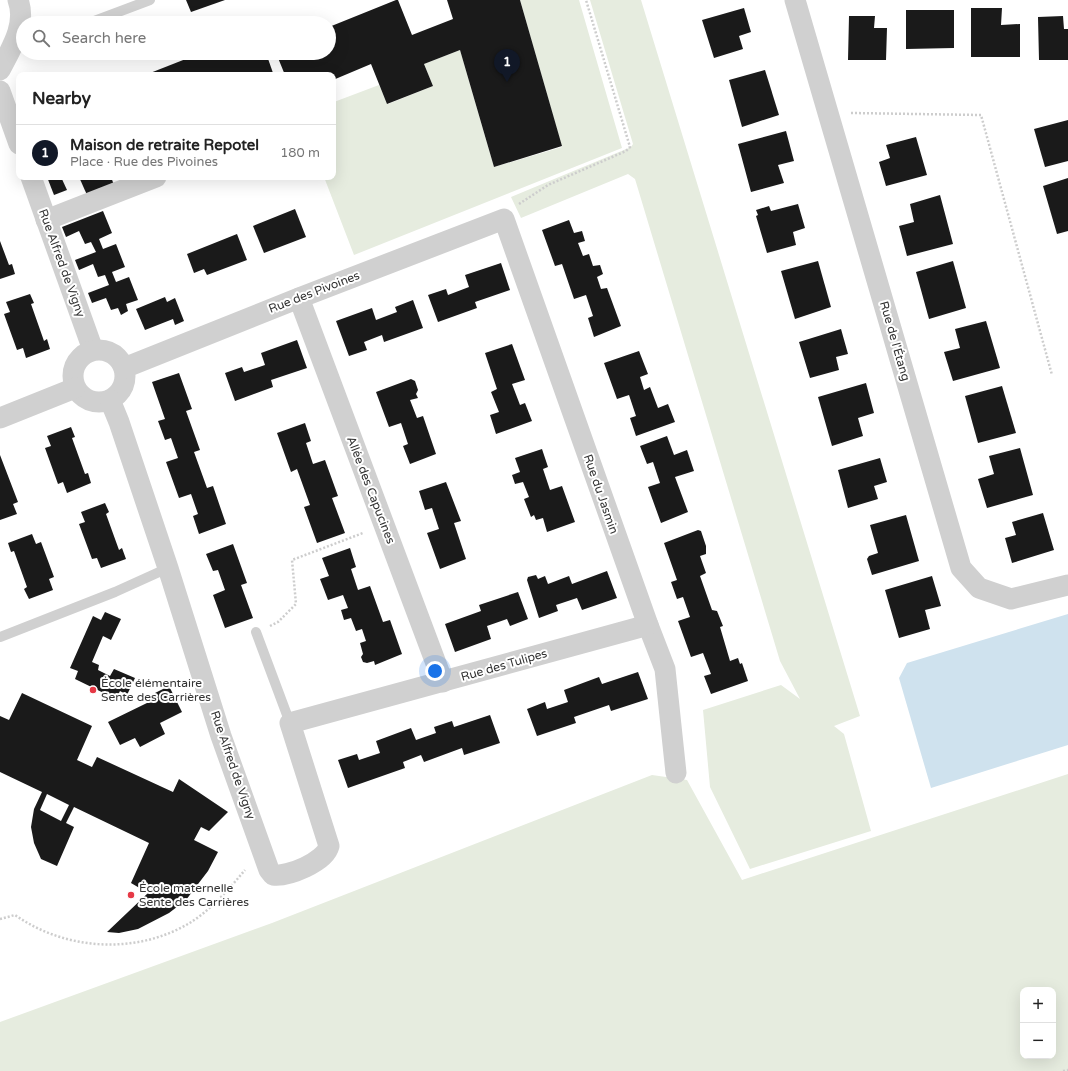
<!DOCTYPE html>
<meta charset="utf-8">
<style>
:root{--surface:#fff;--page:#f6f6f6;--text:#222;--muted:#767676;--line:#e0e0e0;--accent:#111827}
body{margin:0;font-family:"Varela Round",sans-serif;background:var(--page);color:var(--text)}
.controls{position:absolute;right:12px;bottom:12px;display:grid;overflow:hidden;border-radius:8px;box-shadow:0 4px 16px #0002}
.controls button{width:36px;height:36px;display:grid;place-items:center;padding:0;border:0;border-bottom:1px solid var(--line);background:var(--surface);color:var(--text);font:20px sans-serif}
.you{position:absolute;left:435px;top:671px;width:14px;height:14px;margin:-10px;border:3px solid #fff;border-radius:50%;background:#1a73e8;box-shadow:0 0 0 6px #1a73e833}
.badge{display:grid;place-items:center;width:26px;height:26px;border-radius:50%;background:var(--accent);color:#fff;font-size:13px;font-weight:700}
.pin{position:absolute;translate:-50% -33px;filter:drop-shadow(0 1px 2px #0008)}
.pin::after{content:'';position:absolute;top:21px;width:14px;height:12px;background:inherit;clip-path:polygon(0 0,100% 0,50% 100%)}
.list{margin:0;padding:0;list-style:none}
h2{display:flex;justify-content:space-between;align-items:center;height:52px;margin:0;padding:0 16px;font-size:17px}
h2 small{font-size:13px;font-weight:400;color:var(--muted)}
.list li{display:grid;grid-template-columns:26px 1fr auto;gap:12px;align-items:center;box-sizing:border-box;height:56px;padding:0 16px;border-top:1px solid var(--line)}
.list b{display:block;font-size:15px;white-space:nowrap}
.list p{margin:0;font-size:13px;white-space:nowrap;color:var(--muted)}
.list em{font-size:13px;font-style:normal;color:var(--muted)}
.icon{flex:none;width:22px;height:22px;fill:none;stroke:currentColor;stroke-width:2;stroke-linecap:round;stroke-linejoin:round}
.map{position:relative;flex:none;width:1068px;height:1071px;overflow:hidden}
.search{position:absolute;background:var(--surface);box-shadow:0 4px 16px #0002;left:16px;top:16px;width:320px;height:44px;display:flex;align-items:center;gap:10px;box-sizing:border-box;padding:0 14px;border-radius:22px;color:var(--muted);font-size:15px}
.panel{position:absolute;background:var(--surface);box-shadow:0 4px 16px #0002;left:16px;top:72px;width:320px;height:108px;border-radius:8px}
.map>svg:first-child{display:block}
.green{fill:#e6ecdf;fill-rule:evenodd}
.water{fill:#cfe2ee}
.building{fill:#1a1a1a;fill-rule:evenodd}
.lines{fill:none;stroke-linecap:round;stroke-linejoin:round}
.path{stroke:#cdcdcd;stroke-width:2.5;stroke-dasharray:2 2;stroke-linecap:butt}
.lane{stroke:#d0d0d0;stroke-width:10}
.street{stroke:#d0d0d0;stroke-width:21}
.poi-dot{fill:#e63946;stroke:#fff;stroke-width:1.5}
.labels{text-anchor:middle;stroke-width:4;stroke-linejoin:round;paint-order:stroke}
.street-label{font-size:12px;fill:#333;stroke:#fff}
.poi-label{font-size:12px;fill:#333;stroke:#fff;text-anchor:start}
</style>
<div class="map">
<svg width="1068" height="1071" viewBox="0 0 1068 1071">
<rect width="100%" height="100%" fill="#fff"/>
<g class="green">
<path d="M520,0H579L622,148L354,255L324,177H333V99L334,102L379,85L388,104L433,86L424,64L460,50L494,167L562,147Z"/>
<path d="M590,0H641L860,716L834,726L844,734L871,831L750,869L710,787L703,710L781,685L800,699L780,661L635,179L628,174L521,218L511,197L631,147L633,144Z"/>
<path d="M1068,774V1071H0V1022L272,923L652,775L687,780L742,880ZM1023,990H1053V1056H1023Z"/>
</g>
<path class="water" d="M1068,614V745L931,788L899,678L907,663Z"/>
<g class="building">
<path d="M186,0H225L191,12Z"/>
<path d="M396,0H398L412,35L453,19L447,0H520L562,146L494,167L460,50L424,64L433,86L387,104L371,64L333,80V75H285L276,53H329V27Z"/>
<path d="M744,8L751,32L739,36L743,49L714,58L702,20Z"/>
<path d="M971,8H1002L1001,25L1020,24V57H971Z"/>
<path d="M906,10H954V48L906,49Z"/>
<path d="M849,16H875L874,28H887L886,60H848Z"/>
<path d="M1063,16L1064,29H1068V60H1039L1038,17Z"/>
<path d="M201,53H266L273,73L268,75H145Z"/>
<path d="M765,70L779,115L742,127L729,80Z"/>
<path d="M1068,120V161L1045,167L1034,129Z"/>
<path d="M786,131L794,161L778,165L784,183L751,192L738,144Z"/>
<path d="M916,137L927,175L886,186L879,162L890,158L886,145Z"/>
<path d="M47,177H61L67,190L54,195Z"/>
<path d="M79,177H111L114,185L87,195Z"/>
<path d="M1068,178V231L1057,234L1043,186Z"/>
<path d="M940,195L953,244L907,256L899,226L914,222L910,204Z"/>
<path d="M798,204L805,228L793,232L796,245L767,253L756,216L758,215L756,210L769,206L771,211Z"/>
<path d="M295,209L306,237L264,253L253,226Z"/>
<path d="M103,211L112,233L99,239L103,249L116,244L125,267L112,272L116,282L129,277L138,300L126,304L128,311L121,315L118,308L111,310L106,298L92,303L88,293L109,285L105,275L98,277L93,264L79,270L75,260L96,252L91,242L85,244L79,231L66,237L62,227Z"/>
<path d="M569,220L574,233L582,231L585,241L578,243L583,256L589,254L593,266L600,265L603,274L597,277L601,289L607,288L621,326L594,337L588,318L593,316L586,295L574,299L562,264L555,266L542,230Z"/>
<path d="M237,234L247,260L207,275L204,269L194,273L187,254Z"/>
<path d="M0,241L9,265L12,264L15,274L0,279Z"/>
<path d="M818,261L831,307L795,319L781,271Z"/>
<path d="M953,261L966,308L929,319L916,272Z"/>
<path d="M501,263L510,290L475,302L477,308L438,322L428,295L446,289L448,295L469,287L465,275Z"/>
<path d="M30,294L34,303L31,304L44,341L47,339L50,349L26,358L23,348L17,350L4,314L10,312L6,302Z"/>
<path d="M165,297L167,302L175,298L184,321L175,325L173,319L145,330L136,309Z"/>
<path d="M413,300L423,328L384,342L382,335L364,342L367,350L349,356L336,321L372,308L376,320L397,312L395,307Z"/>
<path d="M986,321L1000,368L953,381L944,352L960,348L955,329Z"/>
<path d="M841,329L848,354L836,357L839,370L810,378L799,342Z"/>
<path d="M297,340L307,368L271,380L273,387L235,401L225,373L242,367L244,372L265,365L261,353Z"/>
<path d="M512,344L525,380L512,384L520,405L525,403L532,421L496,434L490,415L499,412L491,392L497,389L485,353Z"/>
<path d="M639,351L648,374L640,377L644,390L650,387L658,408L668,404L675,422L636,436L630,418L636,416L629,395L617,399L604,363Z"/>
<path d="M179,373L192,409L186,411L200,450L194,452L207,488L213,486L226,524L199,534L193,516L198,514L191,494L179,498L166,462L178,458L171,438L165,440L158,421L165,419L152,382Z"/>
<path d="M411,379L415,381L418,390L416,394L418,398L410,400L417,418L423,416L436,454L410,464L403,446L408,444L401,423L389,427L376,392Z"/>
<path d="M866,383L874,413L858,418L863,436L832,446L818,397Z"/>
<path d="M1002,386L1016,433L978,443L965,396Z"/>
<path d="M305,423L311,441L306,443L313,464L325,460L338,496L332,498L345,533L317,543L304,507L310,505L297,469L291,472L277,433Z"/>
<path d="M71,427L75,437L72,438L85,474L88,473L91,483L67,493L63,482L58,484L45,448L51,446L47,436Z"/>
<path d="M667,436L674,455L687,450L694,471L675,477L688,512L661,523L648,487L660,483L653,462L647,464L640,446Z"/>
<path d="M1020,448L1033,495L987,508L978,479L994,474L989,456Z"/>
<path d="M542,449L548,467L543,469L550,490L562,486L575,522L547,532L543,518L536,520L534,515L531,517L524,499L529,497L523,482L515,484L512,475L520,472L515,458Z"/>
<path d="M0,455L18,502L13,504L17,514L0,520Z"/>
<path d="M880,458L887,482L874,486L878,499L848,508L838,470Z"/>
<path d="M446,482L461,521L454,523L466,559L440,569L427,533L439,529L432,508L425,510L419,491Z"/>
<path d="M105,503L109,512L106,514L119,550L122,548L126,559L101,568L97,558L92,559L79,524L85,522L81,512Z"/>
<path d="M1043,513L1054,550L1012,563L1005,538L1016,535L1012,522Z"/>
<path d="M906,515L919,561L872,575L867,559L869,556L878,553L870,525Z"/>
<path d="M698,530L701,531L706,546V554L700,556L706,573L700,576L712,610L717,611L723,626L720,627L730,661L738,658L740,664L742,663L748,681L711,694L704,676L711,674L703,653L691,657L678,621L690,617L683,597L677,599L671,582L677,580L664,543Z"/>
<path d="M32,534L36,544L41,542L54,577L49,579L53,590L29,599L24,589L27,587L14,551L11,552L8,543Z"/>
<path d="M233,544L247,583L241,585L253,618L225,628L213,595L225,590L218,570L213,571L206,554Z"/>
<path d="M350,548L356,567L351,569L358,590L370,586L383,622L390,620L402,654L375,665L374,661L367,663L363,662L361,657L363,654L360,643L366,641L362,629L356,631L351,618L344,620L341,610L348,608L343,595L328,600L320,579L329,576L322,558Z"/>
<path d="M607,571L617,598L582,610L577,598L556,605L558,611L539,618L527,580L528,577L536,575L538,579L545,576L548,584L569,576L572,584Z"/>
<path d="M932,576L941,606L925,610L930,629L899,638L885,590Z"/>
<path d="M518,592L528,619L510,626L507,619L487,626L491,639L455,652L445,624L481,611L479,605Z"/>
<path d="M105,612L121,619L111,640L103,636L92,662L99,665L98,670L110,676L114,669L135,678L127,695L120,691L116,699L75,679L78,671L70,668L93,616L101,620Z"/>
<path d="M638,672L648,699L611,711L609,705L574,717L576,723L537,736L527,709L545,702L547,709L568,702L564,690L599,677L602,684Z"/>
<path d="M169,686L182,712L160,723L165,734L140,747L135,738L120,745L108,722L149,702L147,697Z"/>
<path d="M22,693L92,726L77,760L92,767L97,757L173,792L179,779L228,812L209,831L201,827L194,840L218,852L208,871L195,888L186,900L169,913L138,929L119,933L107,932L148,893L131,883L149,843L74,807L66,823L74,827L57,866L41,859L34,843L31,827L34,809L42,792L0,772V716L9,720ZM47,794L69,805L61,821L40,810Z"/>
<path d="M490,715L500,743L464,755L462,748L424,762L421,755L403,762L405,768L348,788L338,760L357,754L359,760L380,753L376,741L411,728L416,740L436,733L434,727L452,721L454,727Z"/>
</g>
<g class="lines">
<g class="path">
<path d="M851,113L981,115L1052,375"/>
<path d="M519,204L548,185L626,151L630,147L586,0"/>
<path d="M270,626L278,622L296,604L292,560L363,533"/>
<path d="M0,919L15,915C65,950 134,955 188,924C210,911 229,889 245,870"/>
<path d="M1063,1071L1068,1070"/>
</g>
<g class="lane">
<path d="M89,23L150,0"/>
<path d="M256,632L290,723"/>
<path d="M0,637L115,592L168,568"/>
</g>
<g class="street">
<path d="M795,0L961,568L979,588L1011,599L1068,585"/>
<path d="M0,70C11,49 27,24 18,0"/>
<path d="M0,91L19,144"/>
<path d="M31,177L93,350"/>
<path d="M46,220L156,177"/>
<path d="M299,298L443,682"/>
<circle cx="99" cy="376" r="26"/>
<path d="M124,368L299,298L504,219L648,625L665,669L676,773"/>
<path d="M110,400L119,422L168,568L221,736L269,870L273,875C288,877 325,862 329,846L290,723L648,625"/>
<path d="M0,418L75,388"/>
</g>
</g>
<g class="poi-dot">
<circle cx="93" cy="690" r="4"/>
<circle cx="131" cy="895" r="4"/>
</g>
<g class="labels">
<g class="street-label">
<text transform="translate(62 263) rotate(70)" y="4">Rue Alfred de Vigny</text>
<text transform="translate(314 292) rotate(-21)" y="4">Rue des Pivoines</text>
<text transform="translate(895 341) rotate(74)" y="4">Rue de l'Étang</text>
<text transform="translate(371 490) rotate(69)" y="4">Allée des Capucines</text>
<text transform="translate(601 494) rotate(71)" y="4">Rue du Jasmin</text>
<text transform="translate(504 665) rotate(-16)" y="4">Rue des Tulipes</text>
<text transform="translate(233 765) rotate(71)" y="4">Rue Alfred de Vigny</text>
</g>
<g class="poi-label">
<text x="101" y="687">École élémentaire<tspan x="101" dy="14">Sente des Carrières</tspan></text>
<text x="139" y="892">École maternelle<tspan x="139" dy="14">Sente des Carrières</tspan></text>
</g>
</g>
</svg>
<div class="controls">
<button>+</button>
<button>−</button>
</div>
<div class="you"></div>
<div class="pin badge" style="left:507px;top:82px">1</div>
<div class="search"><svg class="icon" aria-label="search" viewBox="0 0 24 24"><circle cx="10" cy="10" r="6"/><path d="M15 15l6 6"/></svg>Search here</div>
<section class="panel">
<h2>Nearby<small></small></h2>
<ul class="list">
<li><span class="badge">1</span><div><b>Maison de retraite Repotel</b><p>Place · Rue des Pivoines</p></div><em>180 m</em></li>
</ul>
</section>
</div>
